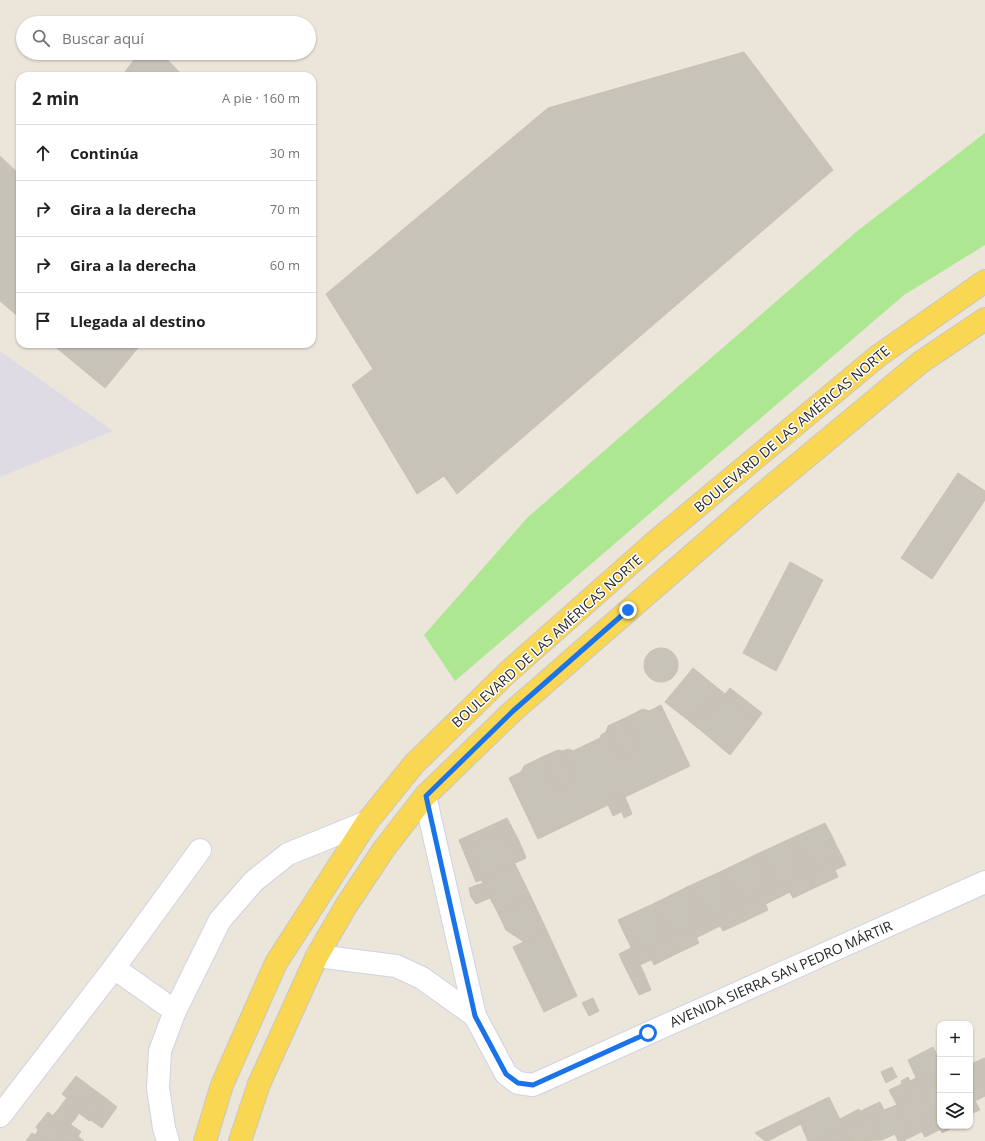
<!DOCTYPE html>
<html lang="es">
<meta charset="utf-8">
<style>
:root{--surface:#fff;--page:#f2f2f2;--text:#202124;--muted:#757577;--line:#e0e0e0}
body{margin:0;font-family:"Open Sans",sans-serif;background:var(--page);color:var(--text)}
.controls{position:absolute;right:12px;bottom:12px;display:grid;overflow:hidden;border-radius:8px;box-shadow:0 1px 3px #0004}
.controls button{width:36px;height:36px;display:grid;place-items:center;padding:0;border:0;border-bottom:1px solid var(--line);background:var(--surface);color:var(--text);font:20px sans-serif}
.stop{position:absolute;width:12px;height:12px;margin:-9px;border:3px solid #1a73e8;border-radius:50%;background:#fff}
.stop.end{background:#1a73e8;border-color:#fff;box-shadow:0 1px 4px #0008}
.list{margin:0;padding:0;list-style:none}
h2{display:flex;justify-content:space-between;align-items:center;height:52px;margin:0;padding:0 16px;font-size:17px}
h2 small{font-size:13px;font-weight:400;color:var(--muted)}
.list li{display:grid;grid-template-columns:26px 1fr auto;gap:12px;align-items:center;box-sizing:border-box;height:56px;padding:0 16px;border-top:1px solid var(--line)}
.list b{display:block;font-size:15px;white-space:nowrap}
.list em{font-size:13px;font-style:normal;color:var(--muted)}
.icon{flex:none;width:22px;height:22px;fill:none;stroke:currentColor;stroke-width:2;stroke-linecap:round;stroke-linejoin:round}
.map{position:relative;flex:none;width:985px;height:1141px;overflow:hidden}
.search{position:absolute;background:var(--surface);box-shadow:0 1px 3px #0004;left:16px;top:16px;width:300px;height:44px;display:flex;align-items:center;gap:10px;box-sizing:border-box;padding:0 14px;border-radius:22px;color:var(--muted);font-size:15px}
.panel{position:absolute;background:var(--surface);box-shadow:0 1px 3px #0004;left:16px;top:72px;width:300px;height:276px;border-radius:12px}
.map>svg:first-child{display:block}
.industrial{fill:#dedbe4}
.green{fill:#ade792}
.building{fill:#c7c3b9;stroke:#c8c1b3}
.lines{fill:none;stroke-linecap:round;stroke-linejoin:round}
.minor-casing{stroke:#cfd2e3;stroke-width:24}
.primary-casing{stroke:#c7c7c7;stroke-width:24}
.minor{stroke:#fff;stroke-width:22}
.primary{stroke:#f9d752;stroke-width:22}
.route{stroke:#1a73e8;stroke-width:5}
.labels{text-anchor:middle;stroke-width:3;stroke-linejoin:round;paint-order:stroke}
.street-label{font-size:14px;fill:#292929;stroke:#fff}
</style>
<div class="map">
<svg width="985" height="1141" viewBox="0 0 985 1141">
<rect width="100%" height="100%" fill="#ece5da"/>
<path class="industrial" d="M0,351L113,431L0,477Z"/>
<path class="green" d="M985,133V245L904,295L455,681L424,635L528,517L856,232Z"/>
<g class="building">
<path d="M744,52L833,170L457,494L444,476L417,494L352,385L373,369L326,294L548,108Z"/>
<path d="M139,53H161L183,76H122Z"/>
<path d="M0,156L20,175V318L0,301Z"/>
<path d="M52,344H141L105,388Z"/>
<path d="M958,473L985,491V500L932,579L901,558Z"/>
<path d="M790,562L823,580L776,671L743,653Z"/>
<circle cx="661" cy="665" r="17"/>
<path d="M693,668L725,694L718,690L692,723L698,728L665,702Z"/>
<path d="M730,688L762,713L757,720L725,694Z"/>
<path d="M718,690L724,695L698,727L692,723Z"/>
<path d="M725,694L757,720L730,755L698,728Z"/>
<path d="M661,705L690,766L625,797L620,800L619,797L607,802L608,805L538,839L509,778L521,772L524,766L542,757L556,789L575,780L562,751L569,749L573,751L600,738L601,735L606,732L607,729L620,757L640,749L625,718L643,709L649,711Z"/>
<path d="M625,718L640,749L620,757L607,729L608,726Z"/>
<path d="M558,750L562,751L575,780L556,789L542,757Z"/>
<path d="M619,797L625,810L613,816L607,802Z"/>
<path d="M625,797L632,814L624,818L622,812L625,810L620,800Z"/>
<path d="M507,818L518,839L506,843L500,830L465,847L481,880L476,882L459,840Z"/>
<path d="M825,823L833,838L829,840L833,849L837,847L842,856L807,872L805,868L811,865L806,855L800,857L792,838Z"/>
<path d="M500,830L506,843H504L505,846L515,864L481,880L465,847Z"/>
<path d="M792,838L800,857L795,860L800,870L805,868L807,872L773,888L769,880L773,877L769,869L765,871L757,854Z"/>
<path d="M833,838L837,847L833,849L829,840Z"/>
<path d="M518,839L523,850L511,855L504,843Z"/>
<path d="M523,850L526,858L515,863L511,855Z"/>
<path d="M757,854L765,871L760,873L764,881L769,880L773,888L738,905L736,900L741,898L736,888L731,890L722,871Z"/>
<path d="M806,855L811,865L805,868L800,857Z"/>
<path d="M842,856L846,865L835,870L831,861Z"/>
<path d="M800,857L805,868L800,870L795,860Z"/>
<path d="M831,861L838,877L814,888L807,872Z"/>
<path d="M515,864L531,897L498,913L490,898L486,882L483,883L481,880Z"/>
<path d="M769,869L773,877L769,880L765,871Z"/>
<path d="M722,871L731,890L725,893L731,903L736,900L738,905L703,921L699,912L705,909L701,901L695,904L687,887Z"/>
<path d="M765,871L769,880L764,881L760,873Z"/>
<path d="M807,872L814,888L793,898L785,883Z"/>
<path d="M486,882L490,898L476,904L471,897L469,888Z"/>
<path d="M785,883L790,892L778,898L773,888Z"/>
<path d="M687,887L695,904L690,906L694,914L699,912L703,921L669,938L666,933L671,931L666,921L661,923L653,904Z"/>
<path d="M736,888L741,898L736,900L731,890Z"/>
<path d="M773,888L778,898L766,904L761,894Z"/>
<path d="M731,890L736,900L731,903L725,893Z"/>
<path d="M761,894L768,910L745,921L738,905Z"/>
<path d="M531,897L547,931L524,942L506,930L498,913Z"/>
<path d="M701,901L705,909L699,912L695,904Z"/>
<path d="M653,904L661,923L657,925L662,935L666,933L669,938L634,954L630,945L635,943L631,935L626,937L618,920Z"/>
<path d="M695,904L699,912L694,914L690,906Z"/>
<path d="M738,905L745,921L723,931L715,916Z"/>
<path d="M715,916L720,926L708,932L703,921Z"/>
<path d="M666,921L671,931L666,933L661,923Z"/>
<path d="M703,921L708,932L696,938L691,927Z"/>
<path d="M661,923L666,933L662,935L657,925Z"/>
<path d="M691,927L699,943L676,954L669,938Z"/>
<path d="M547,931L577,996L544,1012L513,947Z"/>
<path d="M631,935L635,943L630,945L626,937Z"/>
<path d="M669,938L676,954L654,965L646,949Z"/>
<path d="M631,948L635,955L622,961L619,954Z"/>
<path d="M646,949L651,960L640,965L634,954Z"/>
<path d="M635,955L640,965L627,971L622,961Z"/>
<path d="M640,965L644,973L631,979L627,971Z"/>
<path d="M644,973L651,990L639,995L631,979Z"/>
<path d="M593,998L599,1011L589,1016L582,1003Z"/>
<path d="M933,1047L940,1061V1085L936,1087L932,1080L929,1078L919,1084L908,1060Z"/>
<path d="M985,1058V1088L973,1063Z"/>
<path d="M973,1063L985,1088V1096L975,1101L980,1110L970,1114V1065Z"/>
<path d="M892,1067L897,1077L886,1083L881,1072Z"/>
<path d="M76,1076L96,1091L84,1107L69,1095L67,1098L62,1094Z"/>
<path d="M908,1077L910,1081L916,1078L918,1083L904,1089L909,1099L897,1105L889,1090L902,1084L901,1081Z"/>
<path d="M929,1078L932,1080L936,1087L940,1085V1111L933,1114L919,1084Z"/>
<path d="M918,1083L934,1115L920,1121L925,1130L911,1137L897,1105L909,1099L904,1089Z"/>
<path d="M96,1091L107,1099L90,1121L88,1120L91,1115L82,1109L79,1113L76,1111L81,1105L84,1107Z"/>
<path d="M69,1095L81,1105L76,1111L79,1113L75,1119L60,1107Z"/>
<path d="M829,1097L844,1128L815,1141H808L796,1113Z"/>
<path d="M107,1099L117,1107L102,1128L91,1120Z"/>
<path d="M880,1102L884,1110L897,1105L911,1137L903,1141H898L895,1134L882,1140L867,1108Z"/>
<path d="M60,1107L75,1119L71,1124L67,1122L63,1128L51,1118Z"/>
<path d="M867,1108L882,1140L850,1141L845,1130L857,1124L853,1115Z"/>
<path d="M82,1109L91,1115L88,1120L79,1113Z"/>
<path d="M859,1109L860,1111L853,1115L857,1124L845,1130L840,1119Z"/>
<path d="M940,1111V1126H956L942,1133L933,1114Z"/>
<path d="M48,1112L53,1116L51,1118L66,1130L57,1141H47L37,1132L38,1130L36,1127Z"/>
<path d="M796,1113L801,1124L768,1141H765L755,1133Z"/>
<path d="M934,1115L941,1129L925,1137L922,1132L925,1130L920,1121Z"/>
<path d="M67,1122L70,1124L66,1128L76,1135L80,1131L81,1132L78,1136L84,1141H57L66,1130L63,1128Z"/>
<path d="M70,1124L80,1131L76,1135L66,1128Z"/>
<path d="M844,1128L850,1141H815Z"/>
<path d="M37,1132L47,1141H26L32,1133L35,1135Z"/>
</g>
<g class="lines">
<defs>
<g id="minor">
<path d="M425,796L475,1016L506,1074L518,1083L533,1085L985,882"/>
<path d="M317,956L396,966L422,978L475,1016"/>
<path d="M114,968L175,1011"/>
<path d="M0,1116L114,968L200,850"/>
<path d="M168,1141L164,1128L158,1088L160,1051L175,1011L220,920L254,881L288,854L367,822"/>
</g>
<g id="primary">
<path d="M205,1141L222,1085L276,963L367,822L414,764L508,672L656,541L878,356L985,281"/>
<path d="M240,1141L259,1084L317,956L346,906L384,849L425,796L513,711L761,495L921,362L985,319"/>
</g>
</defs>
<use href="#minor" class="minor-casing"/>
<use href="#primary" class="primary-casing"/>
<use href="#minor" class="minor"/>
<use href="#primary" class="primary"/>
</g>
<g class="lines">
<path class="route" d="M628,610L513,711L426,796L475,1016L506,1074L518,1083L533,1085L648,1033"/>
</g>
<g class="labels">
<g class="street-label">
<text transform="translate(792 429) rotate(-40)" y="5">BOULEVARD DE LAS AMÉRICAS NORTE</text>
<text transform="translate(547 641) rotate(-42)" y="5">BOULEVARD DE LAS AMÉRICAS NORTE</text>
<text transform="translate(781 974) rotate(-24)" y="5">AVENIDA SIERRA SAN PEDRO MÁRTIR</text>
</g>
</g>
</svg>
<div class="controls">
<button>+</button>
<button>−</button>
<button><svg class="icon" aria-label="layers" viewBox="0 0 24 24"><path d="M12 4l9 5-9 5-9-5zM3 14l9 5 9-5"/></svg></button>
</div>
<div class="stop" style="left:648px;top:1033px"></div>
<div class="stop end" style="left:628px;top:610px"></div>
<div class="search"><svg class="icon" aria-label="search" viewBox="0 0 24 24"><circle cx="10" cy="10" r="6"/><path d="M15 15l6 6"/></svg>Buscar aquí</div>
<section class="panel">
<h2>2 min<small>A pie · 160 m</small></h2>
<ul class="list">
<li><svg class="icon" aria-label="ahead" viewBox="0 0 24 24"><path d="M12 20V5M6 11l6-6 6 6"/></svg><div><b>Continúa</b></div><em>30 m</em></li>
<li><svg class="icon" aria-label="right" viewBox="0 0 24 24"><path d="M7 20v-9h11M14 6l5 5-5 5"/></svg><div><b>Gira a la derecha</b></div><em>70 m</em></li>
<li><svg class="icon" aria-label="right" viewBox="0 0 24 24"><path d="M7 20v-9h11M14 6l5 5-5 5"/></svg><div><b>Gira a la derecha</b></div><em>60 m</em></li>
<li><svg class="icon" aria-label="arrive" viewBox="0 0 24 24"><path d="M6 21V4h12l-3 4 3 4H6"/></svg><div><b>Llegada al destino</b></div></li>
</ul>
</section>
</div>
